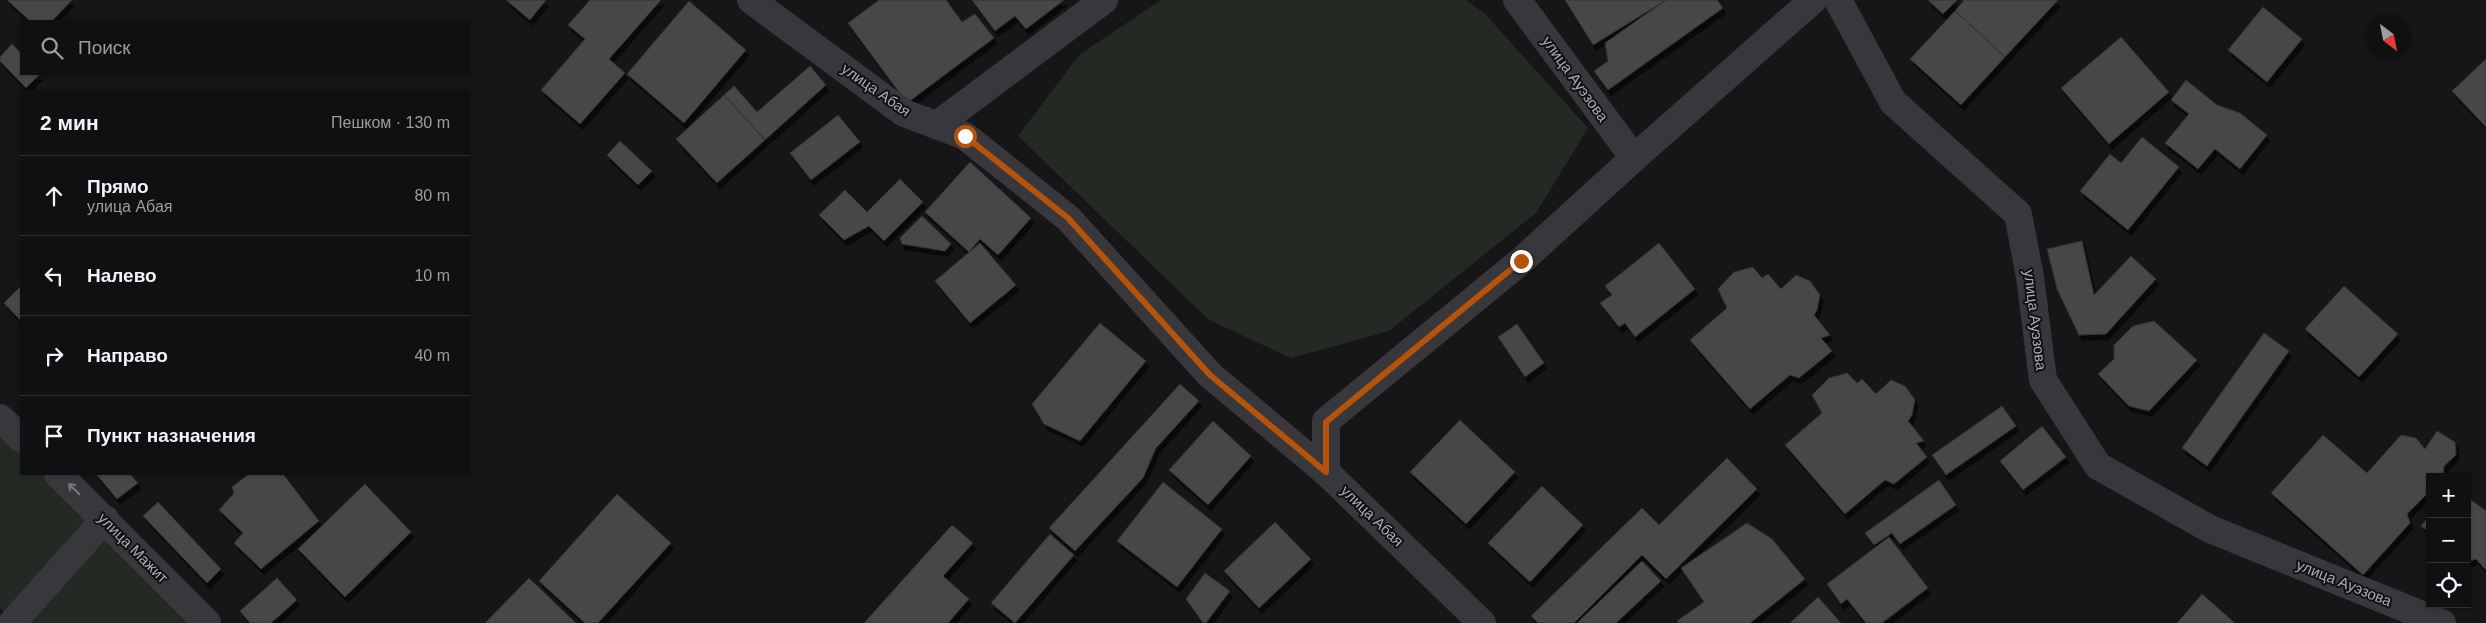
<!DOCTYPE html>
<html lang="ru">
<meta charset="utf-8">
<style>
:root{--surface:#101012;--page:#19191b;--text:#f1f3f6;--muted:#9c9d9f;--line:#303032}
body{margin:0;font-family:Arial,sans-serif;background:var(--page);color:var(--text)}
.controls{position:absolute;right:15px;bottom:15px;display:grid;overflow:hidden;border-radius:0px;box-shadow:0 1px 4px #0004}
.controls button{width:45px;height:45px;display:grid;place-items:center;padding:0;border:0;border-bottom:1px solid var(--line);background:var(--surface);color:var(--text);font:25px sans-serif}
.compass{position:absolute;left:2366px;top:15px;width:45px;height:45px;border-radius:50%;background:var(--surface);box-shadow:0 1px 4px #0004;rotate:148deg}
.stop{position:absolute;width:15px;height:15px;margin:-11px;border:4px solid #b45309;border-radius:50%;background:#fff}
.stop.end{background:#b45309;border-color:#fff;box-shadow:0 1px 5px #0008}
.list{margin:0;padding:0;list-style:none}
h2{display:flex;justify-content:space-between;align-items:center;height:65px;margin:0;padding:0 20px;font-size:21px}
h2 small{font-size:16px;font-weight:400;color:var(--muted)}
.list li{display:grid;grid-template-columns:32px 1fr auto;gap:15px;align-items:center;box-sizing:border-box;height:80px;padding:0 20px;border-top:1px solid var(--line)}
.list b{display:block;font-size:19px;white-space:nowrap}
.list p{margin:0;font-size:16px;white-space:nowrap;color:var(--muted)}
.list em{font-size:16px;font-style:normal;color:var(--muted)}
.icon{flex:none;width:28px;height:28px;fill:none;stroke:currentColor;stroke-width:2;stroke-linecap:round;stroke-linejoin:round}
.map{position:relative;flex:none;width:2486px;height:623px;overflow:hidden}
.search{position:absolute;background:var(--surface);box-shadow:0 1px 4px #0004;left:20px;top:20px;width:450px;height:55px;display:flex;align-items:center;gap:12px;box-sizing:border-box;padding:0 18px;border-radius:0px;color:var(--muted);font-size:19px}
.panel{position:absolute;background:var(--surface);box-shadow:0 1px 4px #0004;left:20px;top:90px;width:450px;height:385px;border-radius:0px}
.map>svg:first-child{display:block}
.green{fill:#232a24}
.building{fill:#46464a;stroke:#313134;filter:url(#shadow)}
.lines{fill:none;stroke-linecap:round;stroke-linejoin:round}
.street{stroke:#38383c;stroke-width:28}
.oneway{stroke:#77787f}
.route{stroke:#b45309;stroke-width:6}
.labels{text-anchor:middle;stroke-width:4;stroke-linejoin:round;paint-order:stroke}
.street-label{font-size:15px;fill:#aaacb6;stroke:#111113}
</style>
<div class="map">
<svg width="2486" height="623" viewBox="0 0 2486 623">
<defs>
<filter id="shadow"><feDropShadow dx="3" dy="5.5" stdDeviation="0" flood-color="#0009"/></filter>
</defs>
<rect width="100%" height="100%" fill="#161618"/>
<g class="green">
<path d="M1161,0H1466L1485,14L1588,128L1536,213L1389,331L1291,358L1209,320L1018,136L1079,55Z"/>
<path d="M0,431L21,452V474H44L198,623H14L0,607Z"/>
</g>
<g class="building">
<path d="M7,0H72L52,21H30Z"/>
<path d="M506,0H546L530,20Z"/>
<path d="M590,0H661L609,59L625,73L580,124L541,90L585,39L568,25Z"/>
<path d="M879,0H946L962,22L975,14L994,38L907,103L848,23Z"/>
<path d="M972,0H1064L1026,29L1015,16L995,31Z"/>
<path d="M1565,0H1666L1593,45Z"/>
<path d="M1666,0H1717L1723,8L1608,90L1594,71L1608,61L1605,43Z"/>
<path d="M1928,0H1957L1943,14Z"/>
<path d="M1964,0H2058L2005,57L1955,11Z"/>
<path d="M689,1L746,50L684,123L627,74Z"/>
<path d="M2263,7L2302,39L2267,82L2228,50Z"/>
<path d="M1955,11L2005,57L1961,105L1910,59Z"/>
<path d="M2121,37L2169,92L2109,144L2061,88Z"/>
<path d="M12,44L21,53V74H40L26,88L0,61V57Z"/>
<path d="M2486,59V127L2452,91Z"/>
<path d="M810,66L826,85L765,140L724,95L734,86L757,112Z"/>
<path d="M2186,80L2217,105L2240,113L2267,135L2240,169L2215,149L2198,169L2165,143L2189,114L2171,100Z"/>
<path d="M724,95L765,140L717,183L676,139Z"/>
<path d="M838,115L860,142L811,180L790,153Z"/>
<path d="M2142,137L2179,167L2128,230L2080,191L2110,154L2121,163Z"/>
<path d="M620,141L652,171L638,185L607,155Z"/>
<path d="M970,162L1031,218L998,255L980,239L969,252L925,212Z"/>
<path d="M900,179L923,202L884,241L869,226L844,240L819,215L845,190L867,212Z"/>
<path d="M922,216L951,244L945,251L902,244L900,238Z"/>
<path d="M2082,241L2094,295L2131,256L2156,279L2106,334L2079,335L2057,289L2047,249Z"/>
<path d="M980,243L1016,285L970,323L935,281Z"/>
<path d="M1659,243L1695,289L1635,337L1625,323L1619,327L1600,303L1612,295L1605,286Z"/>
<path d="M1753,267L1762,278L1768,274L1781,289L1796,275L1810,281L1820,295L1817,310L1814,315L1830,335L1821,338L1832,351L1799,378L1790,375L1750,409L1690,340L1727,308L1718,289L1734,272Z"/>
<path d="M21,286V321L4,303Z"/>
<path d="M2344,286L2398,334L2359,377L2305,329Z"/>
<path d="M2154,321L2197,360L2149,411L2129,406L2098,374L2114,359V345L2133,326Z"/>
<path d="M1100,323L1146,361L1080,441L1044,424L1032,404Z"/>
<path d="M1517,324L1544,363L1525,377L1498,337Z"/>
<path d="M2264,333L2289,351L2207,466L2182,448Z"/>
<path d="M1847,373L1857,383L1862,379L1876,394L1891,380L1905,386L1915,400L1912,415L1908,421L1924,441L1916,443L1927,457L1894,484L1885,480L1845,514L1785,445L1822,413L1812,395L1829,378Z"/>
<path d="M1180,384L1199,401L1156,448L1143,478L1075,551L1049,528Z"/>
<path d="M2002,406L2016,426L1946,475L1932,455Z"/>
<path d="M1460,420L1515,472L1466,524L1410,472Z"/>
<path d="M1213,421L1251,456L1208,505L1169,470Z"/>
<path d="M2042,426L2066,457L2023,490L2000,461Z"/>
<path d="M2437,431L2455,442L2456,455L2444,466L2443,477H2430V491L2407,514L2410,523L2363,575L2271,493L2323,435L2367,473L2401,435L2416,438L2425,449Z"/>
<path d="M1727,458L1757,489L1666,579L1642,555L1574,623H1538L1531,616L1642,508L1659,525Z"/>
<path d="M96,474H130L138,483L117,499Z"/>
<path d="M249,474H283L319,521L261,569L234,543L243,533L219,510L234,493L232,487Z"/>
<path d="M1939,480L1956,505L1900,544L1892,533L1874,545L1865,533Z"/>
<path d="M1163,482L1222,529L1177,587L1117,541Z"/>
<path d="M365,484L411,532L345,597L298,549Z"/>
<path d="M1542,486L1583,525L1530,582L1488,543Z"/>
<path d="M617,494L671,543L598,623H585L539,581Z"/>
<path d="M2467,497L2486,511V570L2476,559L2467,562Z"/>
<path d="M158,502L221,569L207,583L143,516Z"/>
<path d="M2430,515V532L2421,526Z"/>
<path d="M1275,522L1311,559L1259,608L1224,571Z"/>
<path d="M1747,523L1772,539L1805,579L1750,623H1679L1677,621L1704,602L1681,568Z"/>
<path d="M952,525L973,543L943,576L969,599L948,623H864Z"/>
<path d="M1050,534L1074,555L1015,623L991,603Z"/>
<path d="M1889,537L1928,588L1882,623H1866L1847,599L1841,604L1827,584Z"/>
<path d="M1642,561L1661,581L1616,623H1577Z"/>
<path d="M1205,573L1230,591L1206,623H1203L1186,599Z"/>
<path d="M277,578L297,600L271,623H250L240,611Z"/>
<path d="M529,578L576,623H485Z"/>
<path d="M2202,594L2235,623H2177Z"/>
<path d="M1818,597L1841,623H1790Z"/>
</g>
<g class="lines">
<g class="street">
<path d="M751,0L904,113L965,136L1068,218L1210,375L1326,472L1482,623"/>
<path d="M1517,0L1634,158"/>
<path d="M1838,0L1893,102L2018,214L2030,277L2043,380L2098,466L2210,529L2442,623"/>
<path d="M937,125L1104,0"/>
<path d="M0,418L21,438"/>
<path d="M1326,472V421L1521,261L1634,158L1813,0"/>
<path d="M58,474L207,623"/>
<path d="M12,623L105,519"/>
</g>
</g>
<defs><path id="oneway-shaft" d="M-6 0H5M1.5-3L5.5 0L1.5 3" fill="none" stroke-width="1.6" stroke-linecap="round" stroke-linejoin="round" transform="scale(1.25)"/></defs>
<use class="oneway" href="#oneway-shaft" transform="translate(74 489) rotate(-136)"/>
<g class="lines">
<path class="route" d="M965,136L1068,218L1210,375L1326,472V422L1521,261"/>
</g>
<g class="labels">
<g class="street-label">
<text transform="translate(1575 79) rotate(54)" y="5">улица Ауэзова</text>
<text transform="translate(876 90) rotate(35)" y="5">улица Абая</text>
<text transform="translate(2035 320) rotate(83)" y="5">улица Ауэзова</text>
<text transform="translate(1372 516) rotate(44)" y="5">улица Абая</text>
<text transform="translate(133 548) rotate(45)" y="5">улица Мажит</text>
<text transform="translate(2344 583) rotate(22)" y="5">улица Ауэзова</text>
</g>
</g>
</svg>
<div class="controls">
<button>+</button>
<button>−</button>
<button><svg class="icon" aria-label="locate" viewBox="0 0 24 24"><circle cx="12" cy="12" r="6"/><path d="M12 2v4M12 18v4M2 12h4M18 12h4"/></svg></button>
</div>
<svg class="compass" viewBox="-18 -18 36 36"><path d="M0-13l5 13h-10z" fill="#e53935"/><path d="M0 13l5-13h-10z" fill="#9c9d9f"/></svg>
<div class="stop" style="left:965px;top:136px"></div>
<div class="stop end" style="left:1521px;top:261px"></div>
<div class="search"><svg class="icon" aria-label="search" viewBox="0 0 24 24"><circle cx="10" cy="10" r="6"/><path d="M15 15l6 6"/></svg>Поиск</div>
<section class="panel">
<h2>2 мин<small>Пешком · 130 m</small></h2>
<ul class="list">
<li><svg class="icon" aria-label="ahead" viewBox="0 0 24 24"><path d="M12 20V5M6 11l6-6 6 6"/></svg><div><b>Прямо</b><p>улица Абая</p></div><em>80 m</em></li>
<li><svg class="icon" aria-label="left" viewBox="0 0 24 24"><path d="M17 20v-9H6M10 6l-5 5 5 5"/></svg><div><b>Налево</b></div><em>10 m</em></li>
<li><svg class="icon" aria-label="right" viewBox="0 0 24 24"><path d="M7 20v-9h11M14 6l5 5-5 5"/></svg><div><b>Направо</b></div><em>40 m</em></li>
<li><svg class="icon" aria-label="arrive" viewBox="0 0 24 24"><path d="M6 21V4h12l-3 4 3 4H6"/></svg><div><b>Пункт назначения</b></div></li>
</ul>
</section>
</div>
